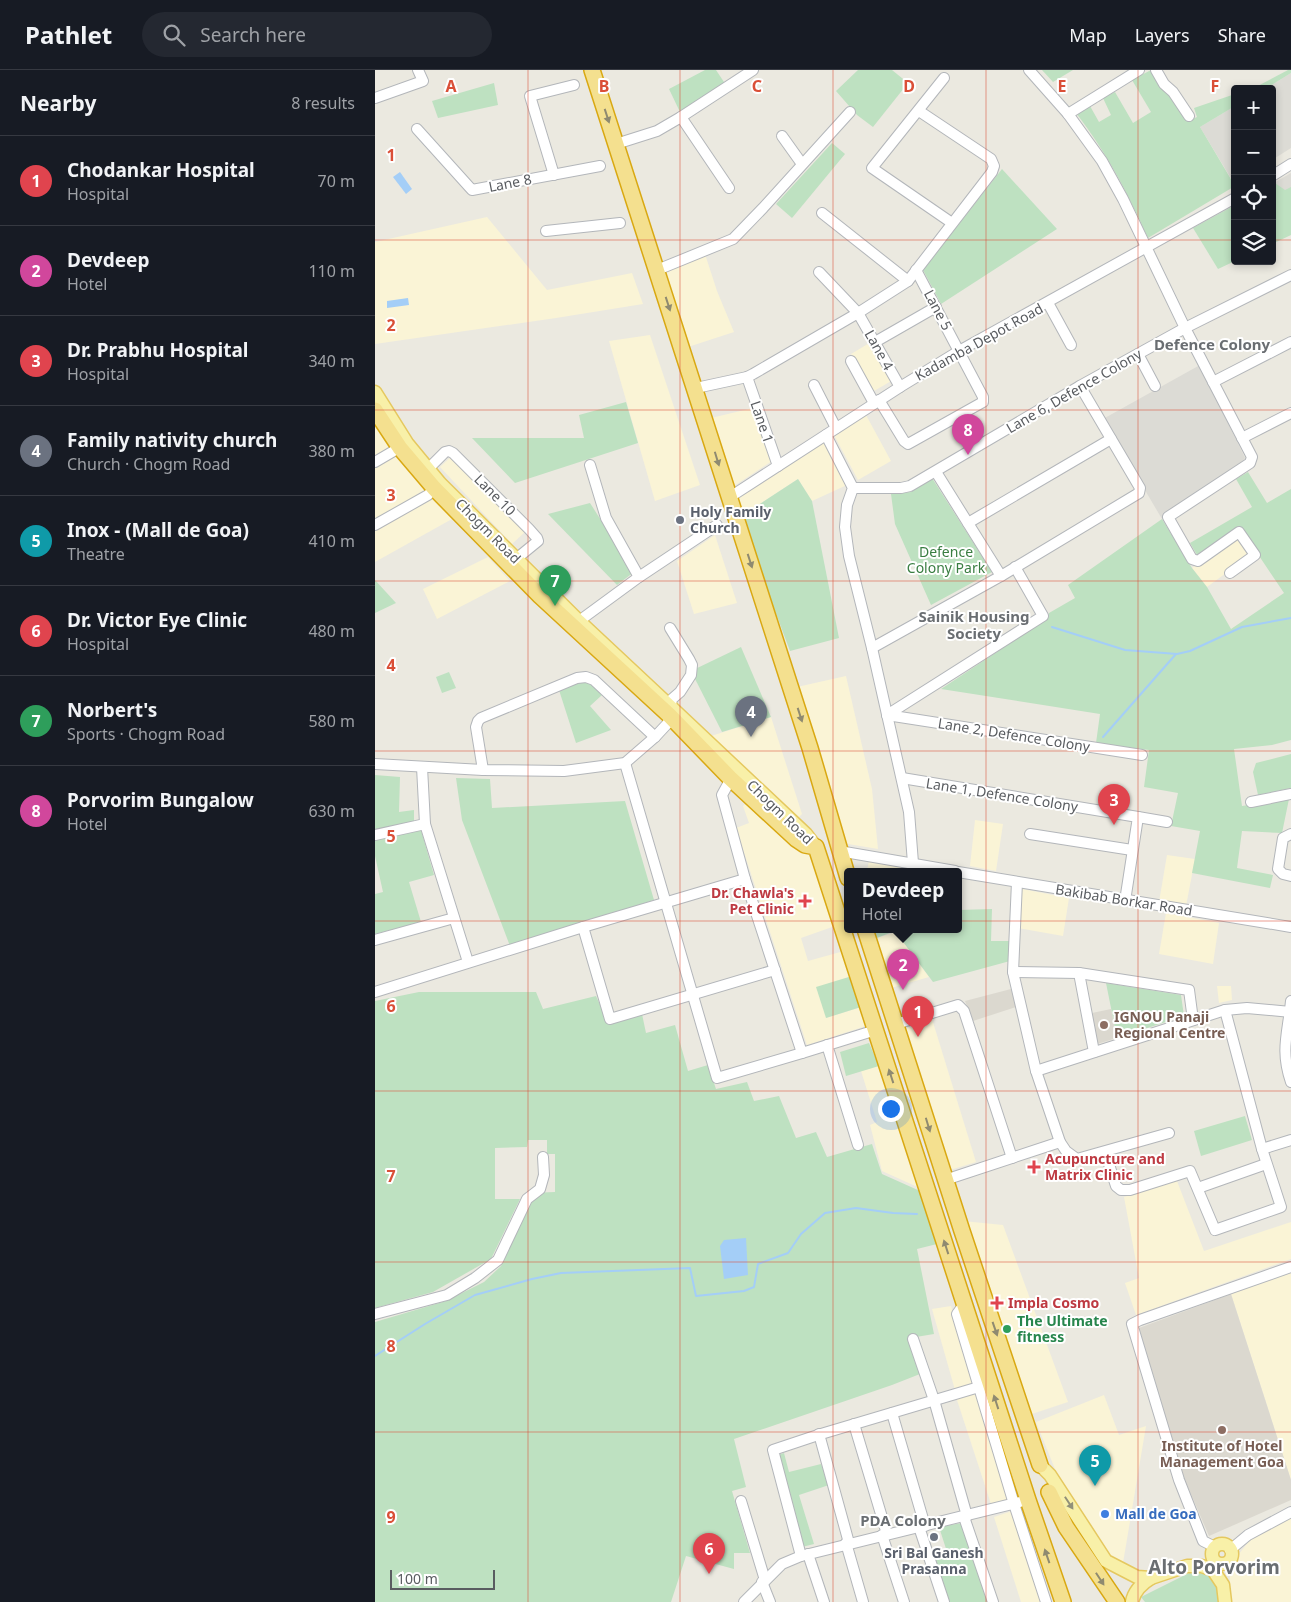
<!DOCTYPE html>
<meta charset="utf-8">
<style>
:root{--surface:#171b24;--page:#242831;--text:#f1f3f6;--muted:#9ea1a6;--line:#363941;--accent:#da4f37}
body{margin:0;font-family:"Noto Sans",sans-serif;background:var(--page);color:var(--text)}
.controls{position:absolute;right:15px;top:15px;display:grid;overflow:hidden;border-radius:5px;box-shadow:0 2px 8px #0003}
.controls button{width:45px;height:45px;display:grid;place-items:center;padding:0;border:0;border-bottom:1px solid var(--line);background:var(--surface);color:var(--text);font:25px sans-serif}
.scale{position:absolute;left:15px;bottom:12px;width:105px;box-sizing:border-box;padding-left:5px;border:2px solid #595c60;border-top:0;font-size:14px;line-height:18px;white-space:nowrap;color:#595c60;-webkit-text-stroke:4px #fff;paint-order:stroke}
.you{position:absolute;left:515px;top:1038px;width:18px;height:18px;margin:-12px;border:4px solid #fff;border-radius:50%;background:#1a73e8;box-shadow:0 0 0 8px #1a73e833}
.badge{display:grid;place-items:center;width:32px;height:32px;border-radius:50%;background:var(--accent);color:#fff;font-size:16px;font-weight:700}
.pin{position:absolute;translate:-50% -41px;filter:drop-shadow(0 1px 2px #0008)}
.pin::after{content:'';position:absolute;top:26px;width:18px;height:15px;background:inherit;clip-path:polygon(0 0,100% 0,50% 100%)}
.popup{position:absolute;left:469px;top:798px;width:118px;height:65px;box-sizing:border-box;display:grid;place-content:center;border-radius:5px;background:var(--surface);filter:drop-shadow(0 1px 4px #0005);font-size:16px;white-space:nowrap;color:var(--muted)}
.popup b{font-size:19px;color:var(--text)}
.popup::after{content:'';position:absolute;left:50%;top:100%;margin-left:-10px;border:10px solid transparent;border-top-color:var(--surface)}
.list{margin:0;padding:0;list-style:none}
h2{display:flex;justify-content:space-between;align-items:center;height:65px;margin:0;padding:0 20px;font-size:21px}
h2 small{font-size:16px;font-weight:400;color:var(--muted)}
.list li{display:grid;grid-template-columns:32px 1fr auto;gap:15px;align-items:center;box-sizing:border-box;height:90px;padding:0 20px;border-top:1px solid var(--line)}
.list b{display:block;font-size:19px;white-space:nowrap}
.list p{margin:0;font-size:16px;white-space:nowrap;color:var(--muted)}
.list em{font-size:16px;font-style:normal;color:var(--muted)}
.icon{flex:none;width:28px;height:28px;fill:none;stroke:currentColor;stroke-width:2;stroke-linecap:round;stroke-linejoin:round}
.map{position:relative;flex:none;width:916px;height:1532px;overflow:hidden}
header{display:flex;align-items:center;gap:30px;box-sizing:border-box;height:70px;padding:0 25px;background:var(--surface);border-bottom:1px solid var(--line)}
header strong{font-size:24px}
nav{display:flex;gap:28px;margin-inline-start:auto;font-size:18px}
.search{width:350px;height:45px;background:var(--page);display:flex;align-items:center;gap:12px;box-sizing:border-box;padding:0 18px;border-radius:28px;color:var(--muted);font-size:19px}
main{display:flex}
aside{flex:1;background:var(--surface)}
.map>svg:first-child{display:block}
.commercial{fill:#faf4d6}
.industrial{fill:#dcdbd5}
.education{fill:#dbd8cf}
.green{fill:#bee1c1}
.water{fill:#a4cef7}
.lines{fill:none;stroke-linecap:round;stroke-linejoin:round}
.stream{stroke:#a4cef7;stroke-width:2}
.minor-casing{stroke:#b3b6ba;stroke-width:12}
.major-casing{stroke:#e5c85f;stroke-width:15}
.highway-casing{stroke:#d9a812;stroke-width:18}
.minor{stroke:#fff;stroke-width:10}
.major{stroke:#f8f0a8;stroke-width:12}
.highway{stroke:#f4e08f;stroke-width:15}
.oneway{fill:#8f8a70}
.oneway2{fill:#919079}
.grid{fill:none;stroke:#da4f37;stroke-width:1;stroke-opacity:0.55}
.worship-dot{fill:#6b7280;stroke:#fff;stroke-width:2}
.health-dot{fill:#e0444e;stroke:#fff;stroke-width:2}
.education-dot{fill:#8d6e63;stroke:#fff;stroke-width:2}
.leisure-dot{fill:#2e9e5b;stroke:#fff;stroke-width:2}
.shop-dot{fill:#3f7fe0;stroke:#fff;stroke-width:2}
.labels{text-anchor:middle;stroke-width:4;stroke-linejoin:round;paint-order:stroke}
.street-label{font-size:14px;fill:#595c60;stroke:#fff}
.worship-label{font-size:14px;font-weight:bold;fill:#5b616d;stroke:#fff;text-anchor:start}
.park-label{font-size:14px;fill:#3a7e42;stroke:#fff}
.health-label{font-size:14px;font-weight:bold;fill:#be3a42;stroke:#fff;text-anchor:start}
.education-label{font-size:14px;font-weight:bold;fill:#785e54;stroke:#fff;text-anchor:start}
.leisure-label{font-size:14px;font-weight:bold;fill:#27864d;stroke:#fff;text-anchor:start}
.shop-label{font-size:14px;font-weight:bold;fill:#366cbe;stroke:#fff;text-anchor:start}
.neighbourhood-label{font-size:15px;font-weight:bold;fill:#6a6e72;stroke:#fff}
.district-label{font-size:19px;font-weight:bold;fill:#6a6e72;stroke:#fff}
.grid-label{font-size:16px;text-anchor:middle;font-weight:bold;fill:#da4f37;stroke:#fff;stroke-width:4;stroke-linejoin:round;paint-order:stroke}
</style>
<header>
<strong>Pathlet</strong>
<div class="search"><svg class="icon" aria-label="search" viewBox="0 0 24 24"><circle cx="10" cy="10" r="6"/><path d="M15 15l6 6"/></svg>Search here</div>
<nav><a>Map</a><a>Layers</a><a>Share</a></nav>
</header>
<main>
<aside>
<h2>Nearby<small>8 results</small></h2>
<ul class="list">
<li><span class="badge" style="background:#e0444e">1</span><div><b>Chodankar Hospital</b><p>Hospital</p></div><em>70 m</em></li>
<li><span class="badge" style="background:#d1479c">2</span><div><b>Devdeep</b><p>Hotel</p></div><em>110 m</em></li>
<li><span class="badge" style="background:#e0444e">3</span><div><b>Dr. Prabhu Hospital</b><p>Hospital</p></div><em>340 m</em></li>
<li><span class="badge" style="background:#6b7280">4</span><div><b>Family nativity church</b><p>Church · Chogm Road</p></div><em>380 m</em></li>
<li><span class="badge" style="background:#0f9aa8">5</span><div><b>Inox - (Mall de Goa)</b><p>Theatre</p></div><em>410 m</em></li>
<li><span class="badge" style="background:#e0444e">6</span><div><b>Dr. Victor Eye Clinic</b><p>Hospital</p></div><em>480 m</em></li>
<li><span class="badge" style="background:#2e9e5b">7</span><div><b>Norbert's</b><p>Sports · Chogm Road</p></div><em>580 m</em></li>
<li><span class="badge" style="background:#d1479c">8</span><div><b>Porvorim Bungalow</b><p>Hotel</p></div><em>630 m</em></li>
</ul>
</aside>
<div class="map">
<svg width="916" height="1532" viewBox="0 0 916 1532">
<rect width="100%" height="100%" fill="#ebe9e0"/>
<g class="commercial">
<path d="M112,147L172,220L257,203L268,234L181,248L0,274V172Z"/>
<path d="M330,184L342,221L359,262L313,277L289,198Z"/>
<path d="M275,265L325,415L280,431L234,271Z"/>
<path d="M496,272L518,310L499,321L476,284Z"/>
<path d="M378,338L397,391L356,418L336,348Z"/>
<path d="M491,345L516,391L483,410L459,365Z"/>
<path d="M0,351L77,449L0,492Z"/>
<path d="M450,371L472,415L437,431L423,409L365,447L360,428Z"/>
<path d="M77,386L151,461L137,474L65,397Z"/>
<path d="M340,465L362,533L319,544L302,491Z"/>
<path d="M863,466L877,484L832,517L817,498Z"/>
<path d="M113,487L135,511L62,549L48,519Z"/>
<path d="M471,606L497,719L503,779L467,773L422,617Z"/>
<path d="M396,647L427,744L421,750L336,666Z"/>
<path d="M372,733L399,758L434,785L445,808L460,856L426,868L433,891L469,881L477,906L451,948L486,937L491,956L432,975L361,758L374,753L368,736Z"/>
<path d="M600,750L628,754L621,801L595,796Z"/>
<path d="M792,785L820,789L811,836L784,832Z"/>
<path d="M494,791L526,796L525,801L492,800Z"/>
<path d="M647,819L694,828L688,866L643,858Z"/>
<path d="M791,843L844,853L838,894L784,884Z"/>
<path d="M521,862L554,907L516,918L499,869Z"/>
<path d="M842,916H856L857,930L844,933Z"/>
<path d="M557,949L601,1092L575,1100L529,959Z"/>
<path d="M505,995L547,1119L507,1101L495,1055L502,1052L486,1001Z"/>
<path d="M802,1111L829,1181L916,1152V1189L761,1245L750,1213L764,1208L749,1127Z"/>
<path d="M588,1151L628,1155L693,1332L654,1345Z"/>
<path d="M916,1203V1410L856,1224Z"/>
<path d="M576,1236L600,1313L580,1320L557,1239Z"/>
<path d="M602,1320L639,1430L616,1434L581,1327Z"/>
<path d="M729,1325L744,1365L771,1356L748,1493L736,1489L684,1409L661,1352Z"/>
<path d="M637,1441L667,1532H646L619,1447Z"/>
<path d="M916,1448V1532H856L854,1525L855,1505L864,1484L879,1465Z"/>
</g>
<g class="industrial">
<path d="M916,3V78L897,90V19H890Z"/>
<path d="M860,36V115L825,57Z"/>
<path d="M916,103V162L897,141V114Z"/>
<path d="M825,295L870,388L864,396L787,449L728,349Z"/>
</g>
<g class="education">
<path d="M636,919L641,937L598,951L590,931Z"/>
<path d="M736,939L742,968L722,974L717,943Z"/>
<path d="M856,1224L916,1410V1430L834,1466L809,1408L764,1258Z"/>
</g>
<g class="green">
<path d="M330,0H341L351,15L305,42L294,19Z"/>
<path d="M483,0H517L533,13L498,57L482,45L461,21Z"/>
<path d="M667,0H698L678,12Z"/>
<path d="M776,0L813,51L822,47L819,38L860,24V36L825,57L860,116L773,168C752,122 732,83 701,43L715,36L724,52L736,45L728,28L740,22L758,53L776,42L757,10Z"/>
<path d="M913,0H916V3L890,19H877Z"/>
<path d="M119,13L123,35L63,48L57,31Z"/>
<path d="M457,73L470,84L417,148L401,134Z"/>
<path d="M627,99L682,159L566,234L548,200Z"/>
<path d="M900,113L910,120L916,117V165L897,174V114Z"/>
<path d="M860,135V191L843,199L818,158Z"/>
<path d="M251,332L263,373L140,413L97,368H209L204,345Z"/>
<path d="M873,402L892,433L916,419V670L897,675L859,679L867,736L914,729L907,763L867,761L862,798L898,805L895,818L817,803L825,761L796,756L803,723L769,717L774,680L721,673L725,644L566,619L673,548L674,543L700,528L693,515L787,449L817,498L832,517L856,559L909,523L864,456L822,485L815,473L877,437L861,409Z"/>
<path d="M557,408L617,502L556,535L520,454L516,424L536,422Z"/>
<path d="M423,409L437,431L464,568L415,581L365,447Z"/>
<path d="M215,433L259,502L242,515L173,444Z"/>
<path d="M0,510L21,533L0,543Z"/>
<path d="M366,577L396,647L347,662L316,601Z"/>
<path d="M74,602L81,618L67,623L61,607Z"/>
<path d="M206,612L217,614L227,625L215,636L236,660L201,673L184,620Z"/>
<path d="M916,684V718L883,725L878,702L881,693Z"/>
<path d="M0,705L25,707L24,742L39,740V752L0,760Z"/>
<path d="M81,708L115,709L117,738L250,731L279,830L135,876L87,750Z"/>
<path d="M46,760L59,805L34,812L46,852L0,864V824L8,822L0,786V770Z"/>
<path d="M617,839L616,871H635V891L558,912L520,861L499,869L495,859H583V840Z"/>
<path d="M477,906L486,937L451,948L441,917Z"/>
<path d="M731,913L806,925L809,946L742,968Z"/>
<path d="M44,922H161L168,939L221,926L233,952L267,944L271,963L300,955L313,1001L333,995L341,1019L372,1012L379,1031L404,1026L421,1068L441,1062L452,1087L497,1074L507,1104L545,1121L562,1174L542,1179L559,1264L535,1268L545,1304L517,1315L359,1369L371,1417L357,1421L375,1483H359V1499L311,1486L296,1532H0V1252L71,1231L109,1212L126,1196L152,1140L155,1123L180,1122V1084H172V1070H153L152,1077L120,1078V1129H145L116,1189L58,1222L0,1238V931Z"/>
<path d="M494,973L504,996L471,1006L465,982Z"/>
<path d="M870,1046L877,1070L826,1086L819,1061Z"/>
<path d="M409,1383L414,1402L446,1394L454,1415L424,1425L439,1474L427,1477L400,1386Z"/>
<path d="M587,1453L614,1532H573L559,1488L573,1485L564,1457Z"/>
<path d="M820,1500L832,1501L839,1507L844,1532H770L766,1527Z"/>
</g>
<g class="water">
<path d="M25,102L37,119L31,124L18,107Z"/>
<path d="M33,228L34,235L12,238V231Z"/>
<path d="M371,1168L373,1205L349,1209L345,1176L349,1170Z"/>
</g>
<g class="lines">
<g class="stream">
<path d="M677,557L750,580L802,584L815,581L867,557L916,548"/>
<path d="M728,667L801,584"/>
<path d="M0,1286L50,1254L100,1225L157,1209L186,1203L315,1198L321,1226L369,1221L379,1217L383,1194L413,1183L426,1164L450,1143L481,1138L518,1143L542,1144"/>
</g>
<defs>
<g id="minor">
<path d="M654,0L693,44L727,91L748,129L810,258L877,387L875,393L793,447L817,489L823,491L864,462L880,485L855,503"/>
<path d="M781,0L789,14L798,22L814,46"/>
<path d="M569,8L497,98L577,153"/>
<path d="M0,28L48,11L43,0"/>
<path d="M693,44L764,0"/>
<path d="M42,59L97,120L225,96"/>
<path d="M407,66L427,94"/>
<path d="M241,74L282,61L306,47"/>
<path d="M179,105L155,26L199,15"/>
<path d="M897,106L916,94"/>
<path d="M354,118L306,47L378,0"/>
<path d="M447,143L533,211"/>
<path d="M171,161L245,153"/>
<path d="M282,200L358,169L388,138L475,42"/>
<path d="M444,202L483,243L525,317"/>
<path d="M673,233L696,275"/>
<path d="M500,272L561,237"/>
<path d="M763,284L780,316"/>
<path d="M476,291L499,333"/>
<path d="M372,307L403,396"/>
<path d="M838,312L916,272"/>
<path d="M439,315L461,358"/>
<path d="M321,318L372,307L378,304L483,243L533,211L617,102L619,96L616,89L544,41"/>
<path d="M504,330L529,371L533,374L608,332V327L541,200"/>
<path d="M451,365L478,418L472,435L470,457L474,486L497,578L534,742L538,793"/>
<path d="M867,368L916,343"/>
<path d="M0,392L29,375"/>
<path d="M215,395L231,448L264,507"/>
<path d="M53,399L70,382L74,381L78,383L154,459L162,468L163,471L141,489"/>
<path d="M561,402L626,506"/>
<path d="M478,418H526L535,416L705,316L810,258L916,205"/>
<path d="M355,427L525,317L584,281L860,128"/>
<path d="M593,453L736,369"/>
<path d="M0,455L53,425L62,415"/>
<path d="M204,551L264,507L342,455"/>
<path d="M497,578L626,506L764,423L765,418L705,316"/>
<path d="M512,645L767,685"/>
<path d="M512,645L668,546L640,497"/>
<path d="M250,693L342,1008L427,983"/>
<path d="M0,694L108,700L189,701L250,693L280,667L293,653L297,629L305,622L316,605L317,595L314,589L295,558"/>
<path d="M47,697L50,754L93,892"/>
<path d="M108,700L101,657L103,651L106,648L202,608L211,607L219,610L280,667"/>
<path d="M358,705L347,725L370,809L427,983L501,960"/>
<path d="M527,708L763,747L750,831"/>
<path d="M876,732L916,724"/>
<path d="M763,747L792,752"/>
<path d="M655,764L757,780"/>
<path d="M916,764L908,768L903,799L908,804L916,806"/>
<path d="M0,765L50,754"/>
<path d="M464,781L580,801"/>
<path d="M583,802L916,857"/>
<path d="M642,812L638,902L661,1001L685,1072L691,1081L702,1089L794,1063"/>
<path d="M208,857L235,949L400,900"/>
<path d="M0,870L79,848"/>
<path d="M638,902L704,903L814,920L818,950"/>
<path d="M704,903L719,982"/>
<path d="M0,922L208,857L370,809"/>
<path d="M916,931C913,963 905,980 916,1012"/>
<path d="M521,954L583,935L589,941L637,1088"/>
<path d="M452,975L483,1075"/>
<path d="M661,1001L850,940L872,938L916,942"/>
<path d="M887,1079L916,1070"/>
<path d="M730,1082L741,1116L746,1120H755L815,1101L840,1160L906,1137L887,1079L850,940"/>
<path d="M570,1110L685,1072"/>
<path d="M823,1118L891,1094"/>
<path d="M590,1233L582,1244L639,1434L671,1532"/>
<path d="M0,1244L72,1225L100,1208L123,1190L152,1129L165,1119L169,1105L168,1087"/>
<path d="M538,1269L559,1330L592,1446"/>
<path d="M517,1343L550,1456"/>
<path d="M479,1354L512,1464"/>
<path d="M444,1364L474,1473"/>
<path d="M366,1431L390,1510"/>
<path d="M589,1447L618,1532"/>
<path d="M544,1457L569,1532"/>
<path d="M507,1465L529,1532"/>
<path d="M471,1473L488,1532"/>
<path d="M840,1477L828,1471L804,1410L757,1254L765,1250L916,1197"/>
<path d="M855,1480L873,1465L916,1442"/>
<path d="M433,1484L449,1532"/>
<path d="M426,1486L398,1380L446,1364L604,1317"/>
<path d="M387,1512L395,1532"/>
<path d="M369,1532L407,1494L426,1486L645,1432"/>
</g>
<g id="major">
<path d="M0,322L32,373L65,413L204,551L296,637L431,764L441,777"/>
<path d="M665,1395L675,1405L731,1491L762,1507L776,1508L812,1496H827L838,1500L848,1515L850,1532"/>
<circle cx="847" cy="1484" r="10"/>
<path d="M757,1532C759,1521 766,1514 776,1508"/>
</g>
<g id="highway">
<path d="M217,0L435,678L473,808"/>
<path d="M0,340L25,378L59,418L165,526L294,645L355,708L421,769L430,775L441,777L653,1430L688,1532"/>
<path d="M490,859L587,1161L665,1395"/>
<path d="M674,1422L691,1457L742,1532"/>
</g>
</defs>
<use href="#minor" class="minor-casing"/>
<use href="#major" class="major-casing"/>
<use href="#highway" class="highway-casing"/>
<use href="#minor" class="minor"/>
<use href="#major" class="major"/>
<use href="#highway" class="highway"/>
</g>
<defs><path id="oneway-solid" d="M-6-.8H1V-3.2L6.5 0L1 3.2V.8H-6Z" transform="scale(1.25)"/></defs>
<g class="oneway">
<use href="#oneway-solid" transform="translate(232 46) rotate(72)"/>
<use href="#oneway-solid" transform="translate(293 234) rotate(72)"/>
<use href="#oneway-solid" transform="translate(342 389) rotate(73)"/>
<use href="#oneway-solid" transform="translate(375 491) rotate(72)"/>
<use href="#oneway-solid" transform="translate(425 645) rotate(72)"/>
<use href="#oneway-solid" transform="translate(516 1006) rotate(-108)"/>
<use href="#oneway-solid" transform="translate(553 1055) rotate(73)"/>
<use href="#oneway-solid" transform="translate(571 1177) rotate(-108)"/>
<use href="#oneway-solid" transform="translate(620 1259) rotate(71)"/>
<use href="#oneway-solid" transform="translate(621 1332) rotate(-108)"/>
<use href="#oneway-solid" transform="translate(672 1486) rotate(-109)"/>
<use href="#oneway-solid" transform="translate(725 1509) rotate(57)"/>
</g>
<use class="oneway2" href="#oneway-solid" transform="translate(694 1433) rotate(57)"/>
<path class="grid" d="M153,0V1532M305,0V1532M458,0V1532M611,0V1532M763,0V1532M0,170H860M897,170H916M0,340H916M0,511H916M0,681H916M0,851H916M0,1021H916M0,1192H916M0,1362H916"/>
<g class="worship-dot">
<circle cx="305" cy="450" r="5"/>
<circle cx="559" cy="1467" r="5"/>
</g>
<g class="health-dot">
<path d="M427.5 823.5h5v5h5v5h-5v5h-5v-5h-5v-5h5z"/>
<path d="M656.5 1089.5h5v5h5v5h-5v5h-5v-5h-5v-5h5z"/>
<path d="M619.5 1225.5h5v5h5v5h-5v5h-5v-5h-5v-5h5z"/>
</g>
<g class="education-dot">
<circle cx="729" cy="955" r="5"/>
<circle cx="847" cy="1360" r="5"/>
</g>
<circle class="leisure-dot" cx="632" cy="1259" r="5"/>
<circle class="shop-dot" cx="730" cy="1444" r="5"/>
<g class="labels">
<g class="street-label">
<text transform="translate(135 113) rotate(-11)" y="5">Lane 8</text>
<text transform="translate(563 240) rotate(62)" y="5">Lane 5</text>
<text transform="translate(604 272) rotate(-29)" y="5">Kadamba Depot Road</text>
<text transform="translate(504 280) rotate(61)" y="5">Lane 4</text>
<text transform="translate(699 321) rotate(-30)" y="5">Lane 6, Defence Colony</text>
<text transform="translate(387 352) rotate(71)" y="5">Lane 1</text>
<text transform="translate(120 425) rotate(45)" y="5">Lane 10</text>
<text transform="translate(113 461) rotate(45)" y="5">Chogm Road</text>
<text transform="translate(639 665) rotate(9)" y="5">Lane 2, Defence Colony</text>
<text transform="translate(627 725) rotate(9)" y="5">Lane 1, Defence Colony</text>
<text transform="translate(405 742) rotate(44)" y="5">Chogm Road</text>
<text transform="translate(749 830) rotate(9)" y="5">Bakibab Borkar Road</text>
</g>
<g class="worship-label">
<text x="315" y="447">Holy Family<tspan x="315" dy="16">Church</tspan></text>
<text x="559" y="1488" text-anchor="middle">Sri Bal Ganesh<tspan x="559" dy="16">Prasanna</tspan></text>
</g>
<g class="park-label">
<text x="571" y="487">Defence<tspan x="571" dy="16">Colony Park</tspan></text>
</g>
<g class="health-label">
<text x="419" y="828" text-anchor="end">Dr. Chawla's<tspan x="419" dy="16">Pet Clinic</tspan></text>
<text x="670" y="1094">Acupuncture and<tspan x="670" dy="16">Matrix Clinic</tspan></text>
<text x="633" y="1238">Impla Cosmo</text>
</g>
<g class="education-label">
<text x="739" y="952">IGNOU Panaji<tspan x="739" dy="16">Regional Centre</tspan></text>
<text x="847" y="1381" text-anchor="middle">Institute of Hotel<tspan x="847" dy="16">Management Goa</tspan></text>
</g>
<g class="leisure-label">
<text x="642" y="1256">The Ultimate<tspan x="642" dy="16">fitness</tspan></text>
</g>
<g class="shop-label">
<text x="740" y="1449">Mall de Goa</text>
</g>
<g class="neighbourhood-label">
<text x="837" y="280">Defence Colony</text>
<text x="599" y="552">Sainik Housing<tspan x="599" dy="17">Society</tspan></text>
<text x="528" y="1456">PDA Colony</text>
</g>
<g class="district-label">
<text x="839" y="1504">Alto Porvorim</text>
</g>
</g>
<g class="grid-label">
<text x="76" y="22">A</text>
<text x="229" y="22">B</text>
<text x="382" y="22">C</text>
<text x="534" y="22">D</text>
<text x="687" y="22">E</text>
<text x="840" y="22">F</text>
<text x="16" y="91">1</text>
<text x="16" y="261">2</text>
<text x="16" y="431">3</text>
<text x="16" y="601">4</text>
<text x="16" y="772">5</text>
<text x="16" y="942">6</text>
<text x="16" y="1112">7</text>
<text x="16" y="1282">8</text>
<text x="16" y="1453">9</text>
</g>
</svg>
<div class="controls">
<button>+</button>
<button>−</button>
<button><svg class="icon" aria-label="locate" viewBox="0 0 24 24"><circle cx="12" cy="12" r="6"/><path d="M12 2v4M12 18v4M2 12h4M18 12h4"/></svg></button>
<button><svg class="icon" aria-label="layers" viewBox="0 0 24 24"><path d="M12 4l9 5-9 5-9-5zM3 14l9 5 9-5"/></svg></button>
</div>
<div class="scale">100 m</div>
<div class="you"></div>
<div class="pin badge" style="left:543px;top:967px;background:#e0444e">1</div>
<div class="pin badge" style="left:528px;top:920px;background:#d1479c">2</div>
<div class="popup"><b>Devdeep</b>Hotel</div>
<div class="pin badge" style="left:739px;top:755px;background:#e0444e">3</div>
<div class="pin badge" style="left:376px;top:667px;background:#6b7280">4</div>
<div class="pin badge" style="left:720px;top:1416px;background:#0f9aa8">5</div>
<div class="pin badge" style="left:334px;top:1504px;background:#e0444e">6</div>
<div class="pin badge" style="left:180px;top:536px;background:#2e9e5b">7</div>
<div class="pin badge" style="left:593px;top:385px;background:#d1479c">8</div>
</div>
</main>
